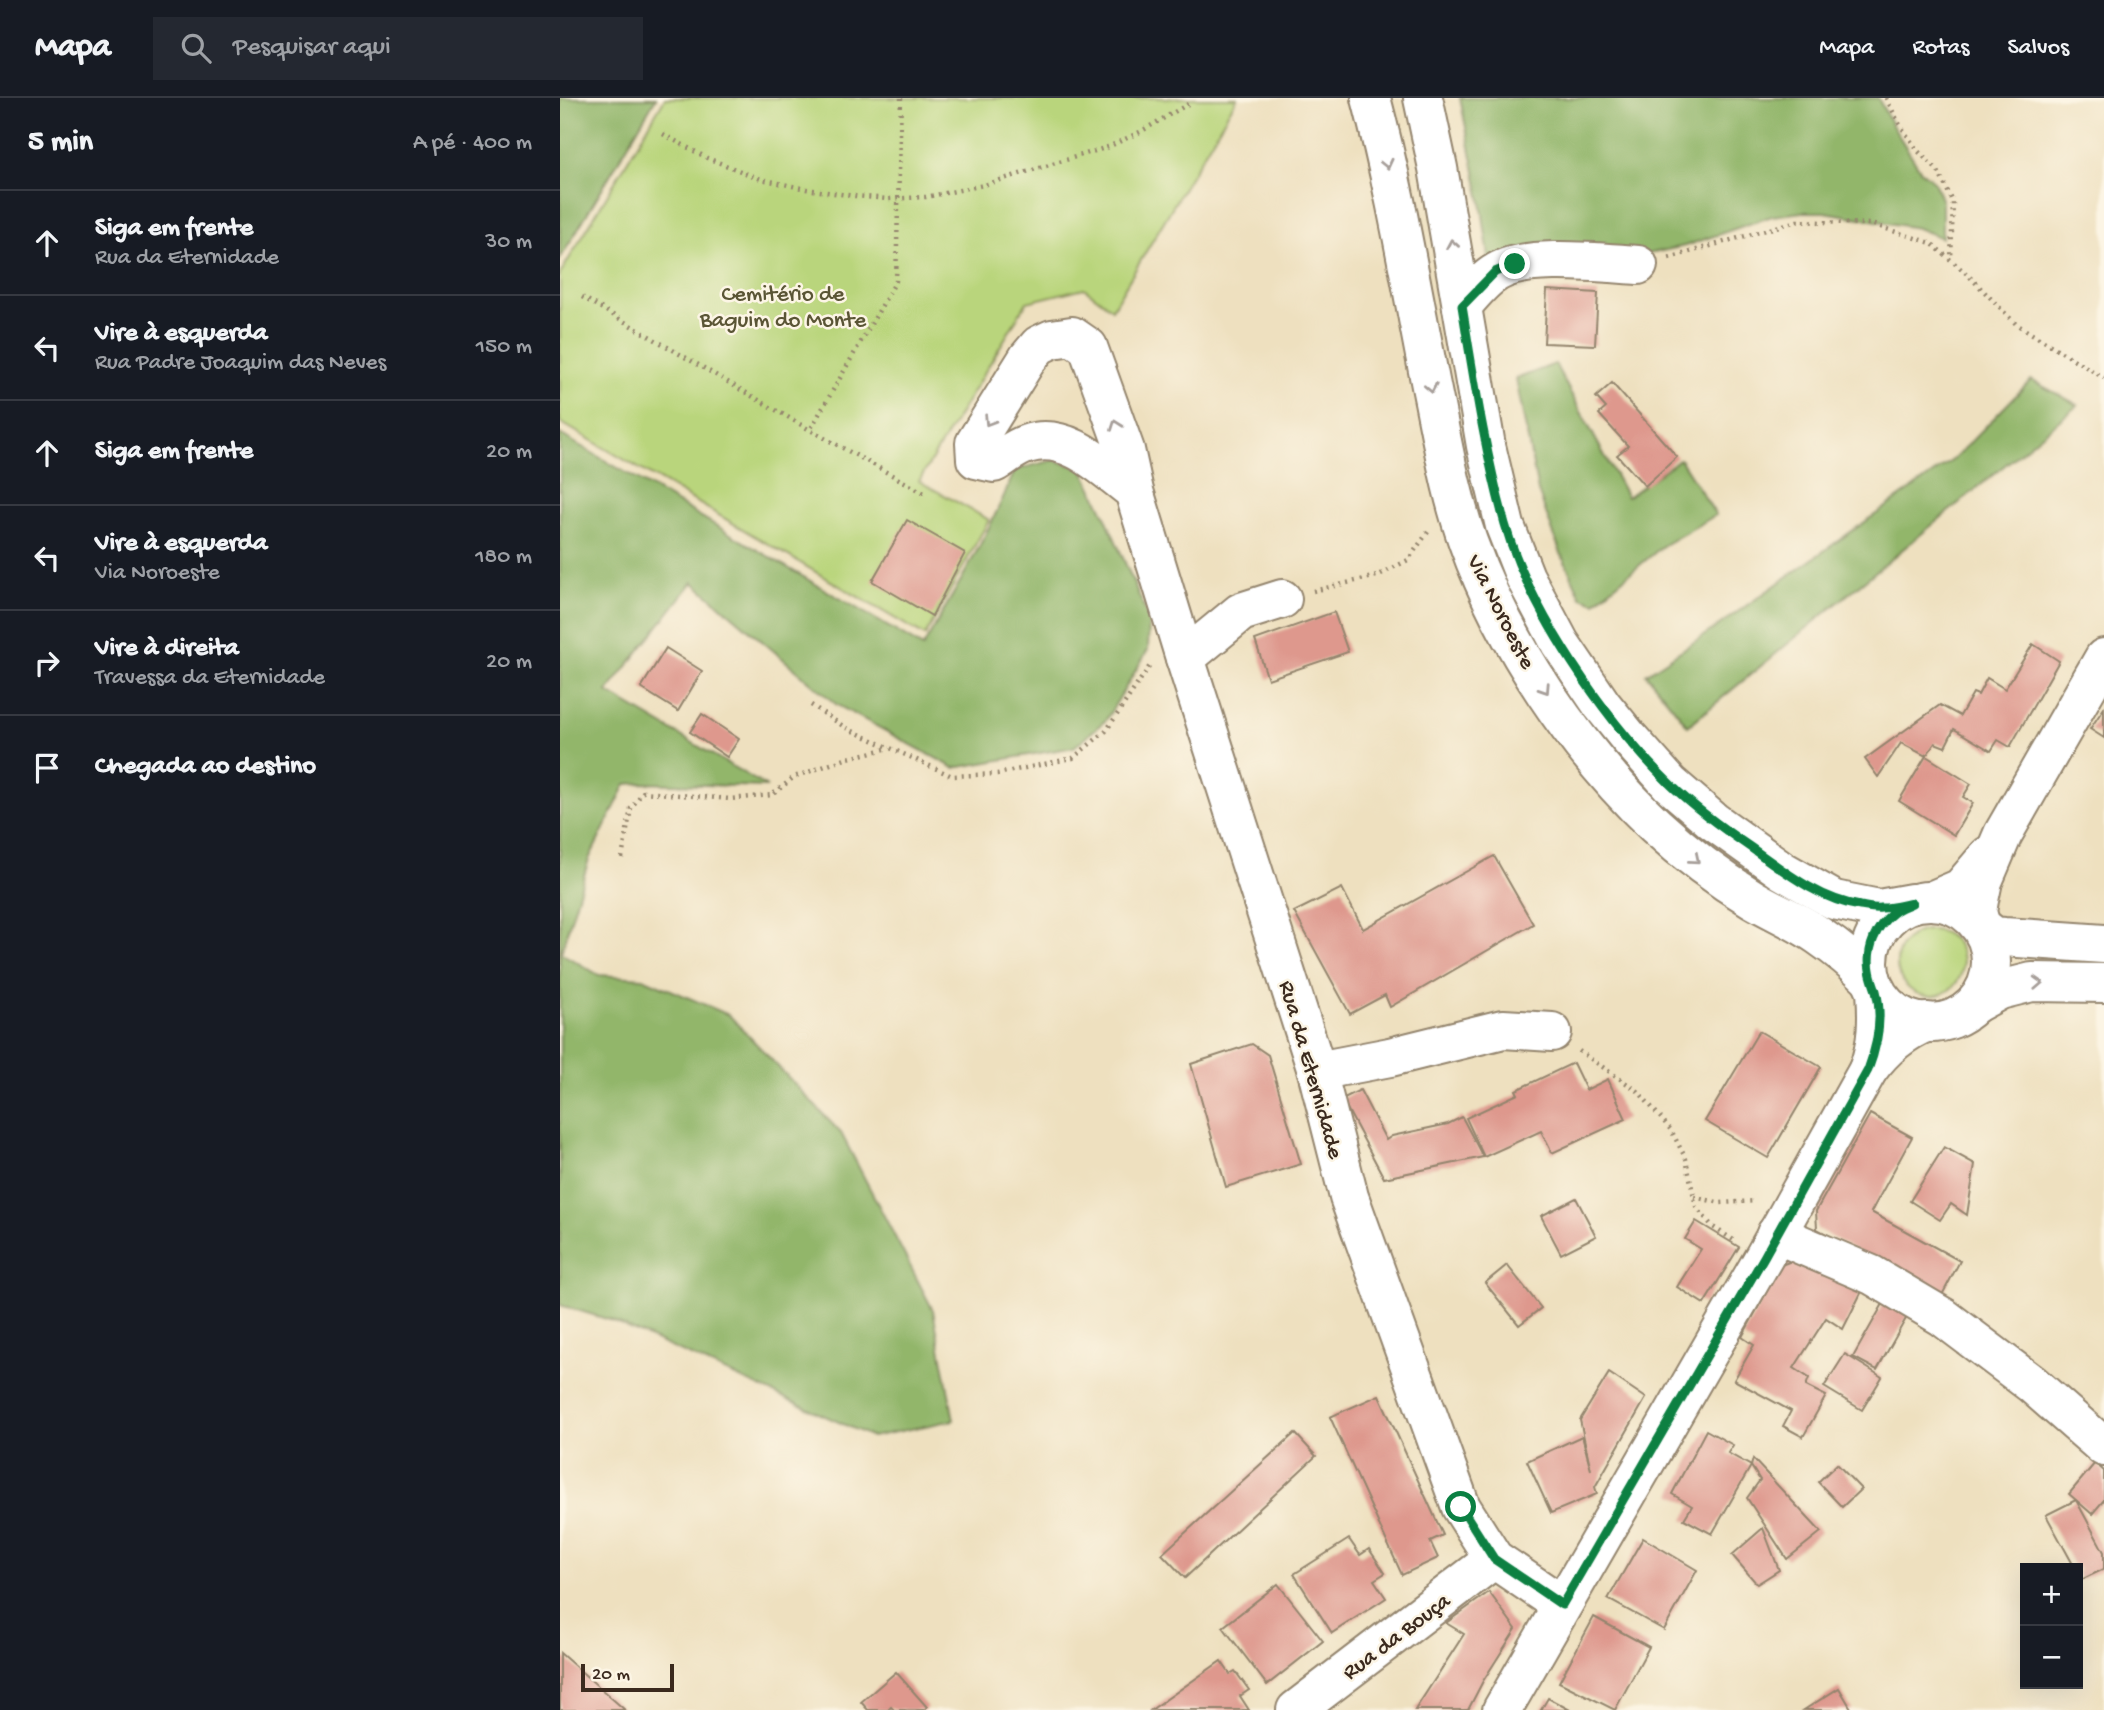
<!DOCTYPE html>
<html lang="pt">
<meta charset="utf-8">
<style>
:root{--surface:#171b24;--page:#242831;--text:#f1f3f6;--muted:#9ea1a6;--line:#363941}
body{margin:0;font-family:"Gochi Hand",sans-serif;background:var(--page);color:var(--text)}
.controls{position:absolute;right:21px;bottom:21px;display:grid;overflow:hidden;border-radius:0px;box-shadow:0 7px 28px #0002}
.controls button{width:63px;height:63px;display:grid;place-items:center;padding:0;border:0;border-bottom:2px solid var(--line);background:var(--surface);color:var(--text);font:35px sans-serif}
.scale{position:absolute;left:21px;bottom:18px;width:93px;box-sizing:border-box;padding-left:7px;border:4px solid #3b2a1e;border-top:0;font-size:19px;line-height:24px;white-space:nowrap;color:#3b2a1e;-webkit-text-stroke:5px #fcf5e5;paint-order:stroke}
.stop{position:absolute;width:21px;height:21px;margin:-16px;border:5px solid #0b8043;border-radius:50%;background:#fff}
.stop.end{background:#0b8043;border-color:#fff;box-shadow:0 2px 7px #0008}
.list{margin:0;padding:0;list-style:none}
h2{display:flex;justify-content:space-between;align-items:center;height:91px;margin:0;padding:0 28px;font-size:30px}
h2 small{font-size:23px;font-weight:400;color:var(--muted)}
.list li{display:grid;grid-template-columns:46px 1fr auto;gap:21px;align-items:center;box-sizing:border-box;height:105px;padding:0 28px;border-top:2px solid var(--line)}
.list b{display:block;font-size:26px;white-space:nowrap}
.list p{margin:0;font-size:23px;white-space:nowrap;color:var(--muted)}
.list em{font-size:23px;font-style:normal;color:var(--muted)}
.icon{flex:none;width:38px;height:38px;fill:none;stroke:currentColor;stroke-width:2;stroke-linecap:round;stroke-linejoin:round}
.map{position:relative;flex:none;width:1544px;height:1612px;overflow:hidden}
header{display:flex;align-items:center;gap:42px;box-sizing:border-box;height:98px;padding:0 35px;background:var(--surface);border-bottom:2px solid var(--line)}
header strong{font-size:33px}
nav{display:flex;gap:38px;margin-inline-start:auto;font-size:24px}
.search{width:490px;height:63px;background:var(--page);display:flex;align-items:center;gap:18px;box-sizing:border-box;padding:0 24px;border-radius:0px;color:var(--muted);font-size:26px}
main{display:flex}
aside{flex:1;background:var(--surface)}
.map>svg:first-child{display:block}
.green{fill:#b9d57b;stroke:#7a804c;stroke-width:2}
.forest{fill:#92b66b;stroke:#667044;stroke-width:2}
.building{fill:#de988d}
.lines{fill:none;stroke-linecap:round;stroke-linejoin:round}
.minor-casing{stroke:#94856e;stroke-width:42}
.major-casing{stroke:#94856e;stroke-width:42}
.path{stroke:#94856e;stroke-width:4.5;stroke-dasharray:2 5;stroke-linecap:butt}
.minor{stroke:#fff;stroke-width:38}
.major{stroke:#fff;stroke-width:38}
.oneway{stroke:#a79f9a}
.route{stroke:#0b8043;stroke-width:9}
.labels{text-anchor:middle;stroke-width:5;stroke-linejoin:round;paint-order:stroke}
.park-label{font-size:23px;fill:#5a5535;stroke:#fcf5e5}
.street-label{font-size:23px;fill:#3b2a1e;stroke:#fcf5e5}
</style>
<header>
<strong>Mapa</strong>
<div class="search"><svg class="icon" aria-label="search" viewBox="0 0 24 24"><circle cx="10" cy="10" r="6"/><path d="M15 15l6 6"/></svg>Pesquisar aqui</div>
<nav><a>Mapa</a><a>Rotas</a><a>Salvos</a></nav>
</header>
<main>
<aside>
<h2>5 min<small>A pé · 400 m</small></h2>
<ul class="list">
<li><svg class="icon" aria-label="ahead" viewBox="0 0 24 24"><path d="M12 20V5M6 11l6-6 6 6"/></svg><div><b>Siga em frente</b><p>Rua da Eternidade</p></div><em>30 m</em></li>
<li><svg class="icon" aria-label="left" viewBox="0 0 24 24"><path d="M17 20v-9H6M10 6l-5 5 5 5"/></svg><div><b>Vire à esquerda</b><p>Rua Padre Joaquim das Neves</p></div><em>150 m</em></li>
<li><svg class="icon" aria-label="ahead" viewBox="0 0 24 24"><path d="M12 20V5M6 11l6-6 6 6"/></svg><div><b>Siga em frente</b></div><em>20 m</em></li>
<li><svg class="icon" aria-label="left" viewBox="0 0 24 24"><path d="M17 20v-9H6M10 6l-5 5 5 5"/></svg><div><b>Vire à esquerda</b><p>Via Noroeste</p></div><em>180 m</em></li>
<li><svg class="icon" aria-label="right" viewBox="0 0 24 24"><path d="M7 20v-9h11M14 6l5 5-5 5"/></svg><div><b>Vire à direita</b><p>Travessa da Eternidade</p></div><em>20 m</em></li>
<li><svg class="icon" aria-label="arrive" viewBox="0 0 24 24"><path d="M6 21V4h12l-3 4 3 4H6"/></svg><div><b>Chegada ao destino</b></div></li>
</ul>
</aside>
<div class="map">
<svg width="1544" height="1612" viewBox="0 0 1544 1612">
<rect width="100%" height="100%" fill="#fcf5e5"/>
<filter id="ink" filterUnits="userSpaceOnUse"><feTurbulence type="fractalNoise" baseFrequency=".0143" numOctaves="2"/><feDisplacementMap in="SourceGraphic" scale="14" xChannelSelector="R" yChannelSelector="G"/><feConvolveMatrix kernelMatrix="1 2 1 2 8 2 1 2 1" color-interpolation-filters="sRGB"/></filter>
<filter id="wash" filterUnits="userSpaceOnUse"><feTurbulence type="fractalNoise" baseFrequency=".00686" numOctaves="4" result="noise"/><feDisplacementMap in="SourceGraphic" scale="28" xChannelSelector="R" yChannelSelector="G"/><feGaussianBlur stdDeviation="1.57" result="paint"/><feColorMatrix in="noise" values="0 0 0 0 0 0 0 0 0 0 0 0 0 0 0 0 0 1.4 0 .05"/><feComposite in="paint" operator="in"/></filter>
<g filter="url(#wash)">
<rect width="100%" height="100%" fill="#eee0bf"/>
<g class="green">
<path d="M105,0H677L552,211L524,190L467,204L359,383L429,422L365,538L0,324V176Z"/>
<circle cx="1370" cy="865" r="33"/>
</g>
<g class="forest">
<path d="M0,0H96L0,161Z"/>
<path d="M900,0H1318L1332,27L1361,73L1374,83L1382,104V140L1357,130L1265,114H1242L1212,118L1125,148L1074,159L930,167L921,103Z"/>
<path d="M995,266L1067,399L1120,361L1156,417L1104,447L1035,504L1021,499L1000,453L978,393L956,281Z"/>
<path d="M1471,282L1518,307L1128,628L1086,576L1152,532L1394,361Z"/>
<path d="M0,336L363,549C396,491 430,434 455,372L494,362L523,371L543,413L589,521L588,552L546,622L514,649L394,670L277,607L133,484L47,594L207,689L82,685L66,686L29,761L1,855L39,877L83,880L169,917L281,1035L373,1212L394,1322L312,1339L50,1222L0,1207Z"/>
</g>
<g id="blocks">
<g class="building">
<path d="M987,192L1038,195L1035,247L984,245Z"/>
<path d="M1052,285L1117,359L1085,388L1057,357L1068,348L1039,316L1046,310L1036,299Z"/>
<path d="M347,422L405,455L372,518L312,483Z"/>
<path d="M774,514L788,554L708,581L695,542Z"/>
<path d="M1473,546L1499,563L1450,649L1438,642L1431,653L1394,631L1385,649L1375,645L1366,658L1341,645L1318,679L1305,661L1380,607L1400,618L1413,595L1418,597L1427,580L1445,591Z"/>
<path d="M106,550L142,573L118,613L81,590Z"/>
<path d="M1544,610V640L1530,631Z"/>
<path d="M142,616L179,641L167,659L130,634Z"/>
<path d="M1366,658L1411,686L1403,699L1413,705L1394,737L1339,703Z"/>
<path d="M934,758L973,826L830,909L825,897L790,916L734,814L782,790L803,831Z"/>
<path d="M1199,933L1261,969L1208,1060L1145,1023Z"/>
<path d="M692,946L708,957L741,1066L666,1089L631,966Z"/>
<path d="M1013,965L1026,992L1048,981L1066,1021L992,1055L981,1033L924,1059L906,1020L958,996L956,992Z"/>
<path d="M800,992L826,1042L832,1038L888,1026L902,1019L923,1059L824,1080L782,1001Z"/>
<path d="M1310,1016L1352,1039L1311,1114L1400,1163L1381,1199L1257,1131L1256,1113Z"/>
<path d="M1384,1049L1415,1066L1407,1117L1391,1106L1380,1122L1350,1103Z"/>
<path d="M1016,1100L1036,1138L1001,1156L981,1118Z"/>
<path d="M1136,1123L1179,1149L1144,1206L1117,1189L1141,1151L1125,1141Z"/>
<path d="M1237,1161L1303,1191L1283,1231L1266,1220L1234,1270L1249,1280L1246,1288L1266,1298L1243,1339L1223,1328L1231,1313L1174,1282L1194,1247L1182,1239L1221,1167Z"/>
<path d="M947,1167L981,1210L959,1227L925,1185Z"/>
<path d="M1324,1204L1348,1217L1317,1272L1293,1259Z"/>
<path d="M1285,1256L1322,1279L1302,1312L1264,1289Z"/>
<path d="M1049,1275L1086,1300L1035,1389L1037,1396L991,1415L967,1363L1022,1338L1031,1372L1020,1322Z"/>
<path d="M819,1297L883,1437L870,1443L878,1460L842,1477L770,1319Z"/>
<path d="M1146,1332L1173,1347L1168,1355L1191,1368L1152,1436L1124,1421L1132,1408L1112,1396Z"/>
<path d="M735,1335L756,1358L625,1480L602,1456Z"/>
<path d="M1193,1361L1261,1434L1227,1461L1187,1400L1200,1382L1191,1368Z"/>
<path d="M1535,1365L1544,1373V1402L1532,1416L1516,1402L1544,1454V1471L1521,1482L1518,1477V1470H1515L1486,1417L1516,1402L1509,1396Z"/>
<path d="M1277,1366L1301,1391L1282,1409L1258,1384Z"/>
<path d="M1203,1430L1219,1472L1197,1486L1172,1457Z"/>
<path d="M1083,1440L1137,1472L1104,1532L1048,1501Z"/>
<path d="M789,1441L800,1457L809,1451L825,1475L814,1482L826,1500L772,1535L734,1476Z"/>
<path d="M718,1486L763,1543L707,1587L663,1529Z"/>
<path d="M929,1494L956,1531L923,1583L908,1612H855L904,1536L886,1525Z"/>
<path d="M1034,1519L1089,1549L1055,1612L999,1584Z"/>
<path d="M0,1555L65,1612H0Z"/>
<path d="M661,1563L670,1576L675,1573L689,1592L680,1598L689,1612H591Z"/>
<path d="M336,1574L367,1609L364,1612H334L331,1609L328,1612H308L301,1604Z"/>
<path d="M1279,1590L1292,1612H1244Z"/>
<path d="M988,1600L1010,1612H981Z"/>
</g>
</g>
</g>
<g filter="url(#ink)">
<use href="#blocks" fill-opacity="0" stroke="#94856e" stroke-width="2"/>
<g class="lines">
<defs>
<g id="minor">
<path d="M902,208C912,197 924,181 937,174C966,156 1043,165 1078,167"/>
<path d="M574,393C544,371 508,332 467,346C456,349 444,359 434,365L416,361L415,345L468,260L479,247L492,241L512,238L528,249L565,352L574,393L625,560L757,973L789,1099L901,1409L934,1461L1002,1507"/>
<path d="M625,560L681,514L722,501"/>
<path d="M1373,802L1401,790L1428,758"/>
<path d="M1421,828L1417,814L1419,802L1423,783L1443,736L1544,560"/>
<path d="M1308,972C1318,945 1318,921 1316,893"/>
<path d="M757,973L830,959L943,931L992,934"/>
<path d="M1216,1136L1312,1177L1383,1219L1472,1286L1544,1349"/>
<path d="M736,1612L934,1461"/>
<path d="M942,1612L1204,1159L1308,972C1324,950 1342,934 1368,924"/>
</g>
<g id="major">
<path d="M811,0C837,98 853,199 873,298C883,347 891,397 908,444C944,545 1017,653 1095,727C1125,755 1158,780 1193,801C1215,814 1238,823 1259,838C1278,851 1296,866 1312,882"/>
<path d="M863,0L878,70L926,348L945,428L965,479L1000,545L1042,607L1068,639L1110,686L1153,723L1223,773L1274,802L1319,811L1352,805"/>
<circle cx="1370" cy="864" r="61"/>
<path d="M1421,828L1434,838L1444,839L1544,846"/>
<path d="M1416,905L1440,892L1472,884L1544,885"/>
</g>
</defs>
<use href="#minor" class="minor-casing"/>
<use href="#major" class="major-casing"/>
<g class="path">
<path d="M341,0L336,183L250,332L368,397"/>
<path d="M1326,0L1340,27L1358,53L1378,73L1393,104L1391,161"/>
<path d="M103,36L147,60L201,81L246,91L295,98L328,101L366,99L424,87L548,49L580,34L628,6"/>
<path d="M1109,160L1237,123L1311,126L1371,145L1407,176L1456,226L1544,280"/>
<path d="M22,199L250,332"/>
<path d="M753,493L817,478L848,462L868,434"/>
<path d="M251,607L286,630L392,678L437,676L513,660L546,633L591,566"/>
<path d="M62,760L71,710L83,694L170,701L212,697L234,679L288,660L330,650"/>
<path d="M1019,953L1078,993L1111,1032L1126,1061L1136,1109L1153,1129L1175,1143"/>
<path d="M1134,1099L1161,1105L1196,1103"/>
</g>
<use href="#minor" class="minor"/>
<use href="#major" class="major"/>
</g>
<defs><path id="oneway-chevron" d="M-2-3.5L2.5 0L-2 3.5" fill="none" stroke-width="1.6" stroke-linecap="round" stroke-linejoin="round" transform="scale(1.75)"/></defs>
<g class="oneway">
<use href="#oneway-chevron" transform="translate(827 66) rotate(77)"/>
<use href="#oneway-chevron" transform="translate(892 146) rotate(-100)"/>
<use href="#oneway-chevron" transform="translate(871 290) rotate(79)"/>
<use href="#oneway-chevron" transform="translate(429 323) rotate(122)"/>
<use href="#oneway-chevron" transform="translate(556 327) rotate(-110)"/>
<use href="#oneway-chevron" transform="translate(985 591) rotate(57)"/>
<use href="#oneway-chevron" transform="translate(1135 761) rotate(40)"/>
<use href="#oneway-chevron" transform="translate(1478 885) rotate(-3)"/>
</g>
</g>
<g class="lines" filter="url(#ink)">
<path class="route" d="M901,1409L934,1461L1002,1507L1204,1159L1308,972C1317,948 1323,919 1316,893C1314,886 1311,880 1310,872C1306,851 1316,828 1333,815C1338,810 1346,808 1352,805C1342,807 1332,810 1321,810C1314,811 1307,809 1300,808C1258,801 1224,773 1190,749C1162,730 1135,710 1111,687C1046,624 970,514 945,426C925,355 914,281 902,208L935,174L955,166"/>
</g>
<g class="labels">
<g class="park-label">
<text x="223" y="202">Cemitério de<tspan x="223" dy="26">Baguim do Monte</tspan></text>
</g>
<g class="street-label">
<text transform="translate(943 513) rotate(63)" y="8">Via Noroeste</text>
<text transform="translate(753 971) rotate(74)" y="8">Rua da Eternidade</text>
<text transform="translate(835 1537) rotate(-37)" y="8">Rua da Bouça</text>
</g>
</g>
</svg>
<div class="controls">
<button>+</button>
<button>−</button>
</div>
<div class="scale">20 m</div>
<div class="stop" style="left:901px;top:1409px"></div>
<div class="stop end" style="left:955px;top:166px"></div>
</div>
</main>
